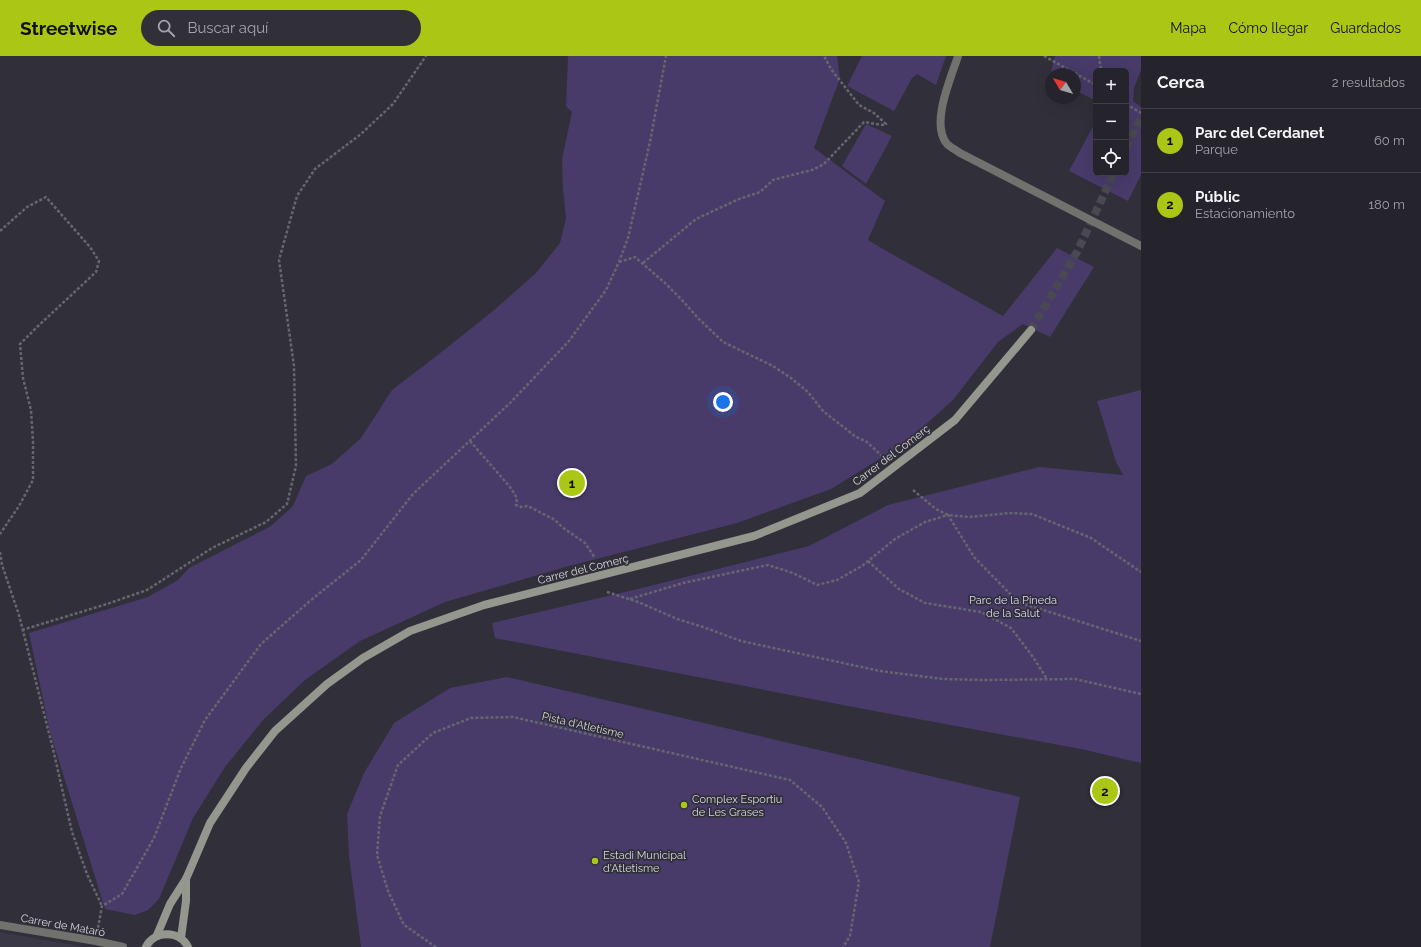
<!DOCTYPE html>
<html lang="es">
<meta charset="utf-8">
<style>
:root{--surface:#25232b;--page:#312f37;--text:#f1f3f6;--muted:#a3a4a9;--line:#424047;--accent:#abc615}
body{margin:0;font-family:Raleway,sans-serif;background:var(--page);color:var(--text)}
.controls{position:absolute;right:12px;top:12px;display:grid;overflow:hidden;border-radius:6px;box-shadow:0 4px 16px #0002}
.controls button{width:36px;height:36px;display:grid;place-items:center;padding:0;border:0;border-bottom:1px solid var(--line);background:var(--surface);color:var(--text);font:20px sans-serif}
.compass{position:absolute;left:1045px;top:12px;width:36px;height:36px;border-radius:50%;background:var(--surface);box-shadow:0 4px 16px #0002;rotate:308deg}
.you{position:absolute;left:723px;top:346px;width:14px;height:14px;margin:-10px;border:3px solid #fff;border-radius:50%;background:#1a73e8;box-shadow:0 0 0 6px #1a73e833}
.badge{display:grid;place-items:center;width:26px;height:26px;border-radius:50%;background:var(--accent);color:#111;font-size:13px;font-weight:700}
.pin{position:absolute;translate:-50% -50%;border:2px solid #fff;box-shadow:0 1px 4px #0006}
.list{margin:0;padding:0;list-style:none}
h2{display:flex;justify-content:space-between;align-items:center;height:52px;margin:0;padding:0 16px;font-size:17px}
h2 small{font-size:13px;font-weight:400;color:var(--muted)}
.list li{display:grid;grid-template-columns:26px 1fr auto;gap:12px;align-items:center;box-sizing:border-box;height:64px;padding:0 16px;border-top:1px solid var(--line)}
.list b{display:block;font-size:15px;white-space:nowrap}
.list p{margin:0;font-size:13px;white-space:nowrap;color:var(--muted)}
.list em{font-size:13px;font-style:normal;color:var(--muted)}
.icon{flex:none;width:22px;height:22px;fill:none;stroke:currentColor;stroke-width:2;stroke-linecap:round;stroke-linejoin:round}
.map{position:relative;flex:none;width:1141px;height:891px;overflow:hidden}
header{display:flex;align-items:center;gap:24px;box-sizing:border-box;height:56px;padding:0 20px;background:var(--accent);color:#111}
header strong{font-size:19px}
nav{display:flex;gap:22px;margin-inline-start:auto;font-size:14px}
.search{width:280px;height:36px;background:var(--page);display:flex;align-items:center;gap:10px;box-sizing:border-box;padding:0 14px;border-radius:22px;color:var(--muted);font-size:15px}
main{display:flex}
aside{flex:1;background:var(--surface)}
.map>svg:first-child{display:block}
.built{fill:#3a3747}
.green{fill:#483b6a}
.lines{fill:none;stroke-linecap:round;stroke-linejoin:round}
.secondary-tunnel{stroke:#4a4851;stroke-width:8;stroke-dasharray:8 4;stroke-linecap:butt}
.path{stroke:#67666f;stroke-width:2.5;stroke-dasharray:3 2;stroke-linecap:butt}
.street{stroke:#71726d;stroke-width:8}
.secondary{stroke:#94978e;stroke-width:8}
.poi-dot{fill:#abc615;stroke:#312f39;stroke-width:1.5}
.labels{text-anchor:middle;stroke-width:3.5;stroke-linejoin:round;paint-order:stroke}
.street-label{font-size:11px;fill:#d6d5dc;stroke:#312f39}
.park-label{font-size:11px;fill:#ded5fe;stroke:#312f39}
.poi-label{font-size:11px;fill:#d6d5dc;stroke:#312f39;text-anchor:start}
</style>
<header>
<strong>Streetwise</strong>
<div class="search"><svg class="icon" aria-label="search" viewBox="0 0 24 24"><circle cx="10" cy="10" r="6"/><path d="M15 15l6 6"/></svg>Buscar aquí</div>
<nav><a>Mapa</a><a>Cómo llegar</a><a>Guardados</a></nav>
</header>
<main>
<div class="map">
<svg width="1141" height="891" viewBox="0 0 1141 891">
<rect width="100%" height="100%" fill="#312f39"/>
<path class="built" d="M0,876L85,891H0Z"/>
<g class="green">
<path d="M568,0H837L840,22L814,92L885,145L868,184L890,197L1003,260L1057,192L1094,211L1050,281L1023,268L998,286L953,344L904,388L831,433L737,467L569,510L445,546L360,585L305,624L263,664L225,711L193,762L159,843L148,854L135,859L105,853L50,676L29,577L148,541L178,524L189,512L271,470L293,450L306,420L332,408L361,382L392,334L439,298L493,255L536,217L560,187L566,162L563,134L562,103L572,56L566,50Z"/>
<path d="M862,0H946L936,29L917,18L912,22L894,55L847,30Z"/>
<path d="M1055,0H1141V14L1134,32L1133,45L1141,51V119L1128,145L1069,115L1096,65V117H1126V15H1096V45L1075,34V18H1051V21L1050,20Z"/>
<path d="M866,68L892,80L866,128L842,110Z"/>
<path d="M1141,334V707L1081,693L869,654L495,582L492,567L642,532L809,490L888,449L1039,411L1123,419L1116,406L1097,345Z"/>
<path d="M507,621L1020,741L990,891H361L349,800L347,758L364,717L394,667L450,632Z"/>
</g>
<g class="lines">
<g class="secondary-tunnel">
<path d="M1126,92L1141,61"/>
<path d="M1031,274L1077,196L1114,117"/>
</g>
<g class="path">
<path d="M1044,0L1096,29"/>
<path d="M1099,0L1101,15"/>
<path d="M1126,48L1141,57"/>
<path d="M0,175L27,151L46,141L90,191L99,205L96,216L37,271L20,288L23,322L31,354L33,386V424L19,450L0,478"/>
<path d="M619,206L635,201L665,227L683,245L698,262L723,286L773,310L791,322L808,336L823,355L856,381L867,386L883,401"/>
<path d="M643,207L696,163L739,143L760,136L773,124L812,114L824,108L864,66L882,69L886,68L874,57L859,49L831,13L824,0"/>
<path d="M470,385L510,431L517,442L516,449L521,451L528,450L555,464L562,471L585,487L595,502"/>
<path d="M913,434L936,453L948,459L969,461L1009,457L1032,458L1091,482L1141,516"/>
<path d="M0,496L2,509L19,559L53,693L72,776L87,818L102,850"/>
<path d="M868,505L899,533L925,547L981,556L1011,572L1033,601L1047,623"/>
<path d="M607,536L638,546L677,563L703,571L741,585L880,615L943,623L983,624L1075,623L1141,638"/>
<path d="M630,543L683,527L768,509L793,517L817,529L837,524L862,510L895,483L925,466L948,459L974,501L1018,546L1141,585"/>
<path d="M22,574L107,548L147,534L212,492L266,466L287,448L296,410L294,310L279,204L297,140L315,113L361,78L393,48L426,0"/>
<path d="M98,872L102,850L122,838L154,782L181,712L205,664L261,588L311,544L361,504L413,438L510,347L569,285L606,234L619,206L628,182L650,86L666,0"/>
<path d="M436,891L404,869L388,835L377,799L380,760L398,709L433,677L471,662L513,661L790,724L822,751L846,787L859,826L850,880L843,891"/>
</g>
<g class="street">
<path d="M958,0C951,22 930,68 947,88C950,91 956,94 960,97L1141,190"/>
<path d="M0,869L96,885L123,891"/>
</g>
<g class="secondary">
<path d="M157,879L170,848L186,823L210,767L246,712L275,675L327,628L363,602L410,575L484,549L754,480L860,437L955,364L1031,274"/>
<path d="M181,882L186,845V823"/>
<path d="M146,891C154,874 180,874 188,891"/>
</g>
</g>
<g class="poi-dot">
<circle cx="684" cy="749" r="4"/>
<circle cx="595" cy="805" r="4"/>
</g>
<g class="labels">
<g class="street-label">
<text transform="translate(891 399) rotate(-37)" y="4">Carrer del Comerç</text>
<text transform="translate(583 513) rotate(-14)" y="4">Carrer del Comerç</text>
<text transform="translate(583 669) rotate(13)" y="4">Pista d'Atletisme</text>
<text transform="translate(63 869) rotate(10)" y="4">Carrer de Mataró</text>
</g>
<g class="park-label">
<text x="1013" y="548">Parc de la Pineda<tspan x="1013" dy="13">de la Salut</tspan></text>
</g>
<g class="poi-label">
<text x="692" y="747">Complex Esportiu<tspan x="692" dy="13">de Les Grases</tspan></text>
<text x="603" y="803">Estadi Municipal<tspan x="603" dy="13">d'Atletisme</tspan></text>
</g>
</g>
</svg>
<div class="controls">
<button>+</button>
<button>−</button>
<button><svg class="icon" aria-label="locate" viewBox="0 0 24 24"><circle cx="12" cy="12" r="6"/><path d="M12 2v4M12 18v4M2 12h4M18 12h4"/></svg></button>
</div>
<svg class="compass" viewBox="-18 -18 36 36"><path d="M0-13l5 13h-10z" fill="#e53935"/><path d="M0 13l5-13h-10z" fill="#a3a4a9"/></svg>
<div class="you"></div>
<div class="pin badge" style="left:572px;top:427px">1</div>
<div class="pin badge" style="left:1105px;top:735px">2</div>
</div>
<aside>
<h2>Cerca<small>2 resultados</small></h2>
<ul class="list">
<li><span class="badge">1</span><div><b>Parc del Cerdanet</b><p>Parque</p></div><em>60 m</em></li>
<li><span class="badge">2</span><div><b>Públic</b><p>Estacionamiento</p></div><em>180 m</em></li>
</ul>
</aside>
</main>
